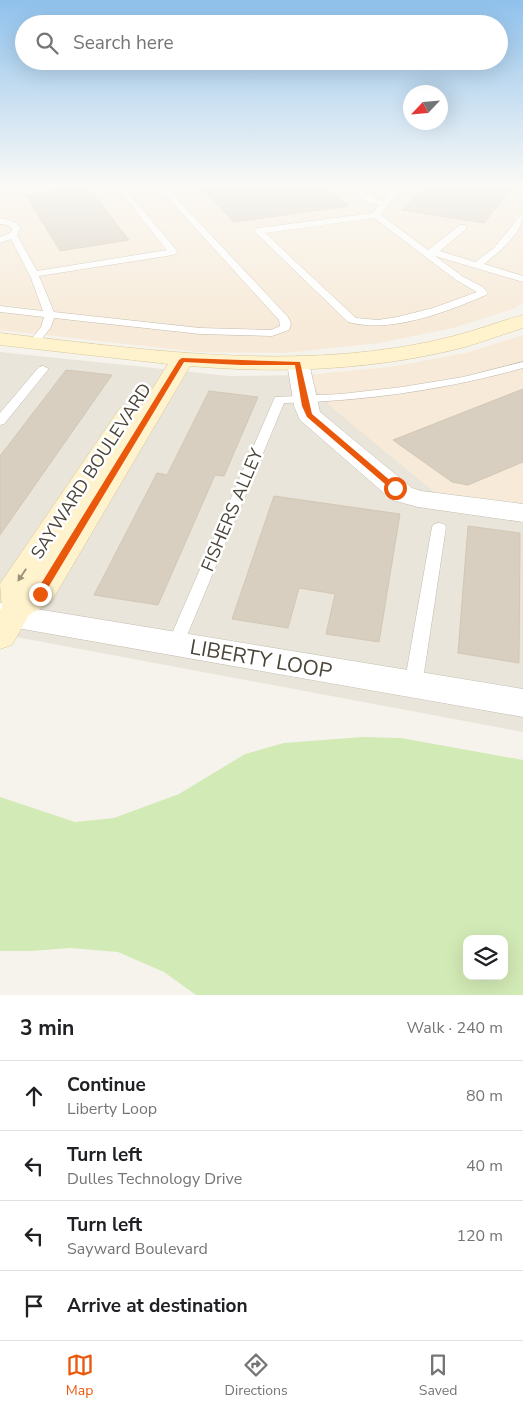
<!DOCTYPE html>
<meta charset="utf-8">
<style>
:root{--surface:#fff;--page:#f6f6f6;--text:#202124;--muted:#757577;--line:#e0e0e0;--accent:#ea580c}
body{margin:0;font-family:"Nunito Sans",sans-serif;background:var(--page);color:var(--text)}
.controls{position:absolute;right:15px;bottom:15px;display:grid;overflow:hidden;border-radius:10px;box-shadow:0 5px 20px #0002}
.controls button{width:45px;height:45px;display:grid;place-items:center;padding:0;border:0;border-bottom:1px solid var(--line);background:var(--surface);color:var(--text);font:25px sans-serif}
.compass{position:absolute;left:403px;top:85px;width:45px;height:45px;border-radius:50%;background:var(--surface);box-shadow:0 5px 20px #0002;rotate:244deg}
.stop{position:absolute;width:15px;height:15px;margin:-11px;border:4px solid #ea580c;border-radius:50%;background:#fff}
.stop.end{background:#ea580c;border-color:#fff;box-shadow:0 1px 5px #0008}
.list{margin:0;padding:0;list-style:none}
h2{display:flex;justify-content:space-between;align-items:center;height:65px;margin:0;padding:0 20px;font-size:21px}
h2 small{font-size:16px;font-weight:400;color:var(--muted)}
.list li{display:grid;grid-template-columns:32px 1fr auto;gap:15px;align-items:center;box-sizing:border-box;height:70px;padding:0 20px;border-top:1px solid var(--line)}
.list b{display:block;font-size:19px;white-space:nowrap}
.list p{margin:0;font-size:16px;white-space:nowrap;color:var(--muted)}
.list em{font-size:16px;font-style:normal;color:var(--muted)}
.icon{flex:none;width:28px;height:28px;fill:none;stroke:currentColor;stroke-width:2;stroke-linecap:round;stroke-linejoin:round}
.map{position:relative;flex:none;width:523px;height:995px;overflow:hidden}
.search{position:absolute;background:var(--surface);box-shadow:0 5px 20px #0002;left:15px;right:15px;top:15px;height:55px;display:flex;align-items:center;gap:12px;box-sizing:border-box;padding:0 18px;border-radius:28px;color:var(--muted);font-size:19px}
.sheet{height:345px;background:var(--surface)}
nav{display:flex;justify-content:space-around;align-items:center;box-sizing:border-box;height:70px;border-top:1px solid var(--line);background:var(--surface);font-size:14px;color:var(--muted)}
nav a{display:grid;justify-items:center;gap:2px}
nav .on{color:var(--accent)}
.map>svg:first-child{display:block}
.residential{fill:#eae5da}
.commercial{fill:#f7ead8}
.green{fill:#d2eab5;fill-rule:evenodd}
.building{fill:#d8cfc1;stroke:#d3c7b4}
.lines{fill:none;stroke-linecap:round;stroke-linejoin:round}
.lane-casing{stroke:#c2bbae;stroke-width:1}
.street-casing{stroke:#c2bbae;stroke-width:1}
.secondary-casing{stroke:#d6c79b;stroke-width:1}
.lane{fill:#fff;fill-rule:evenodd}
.street{fill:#fff;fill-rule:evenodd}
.secondary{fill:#fff3cd;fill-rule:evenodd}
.oneway{fill:#9c937c}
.route{fill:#ea580c}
.labels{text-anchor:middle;stroke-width:5;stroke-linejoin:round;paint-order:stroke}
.street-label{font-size:18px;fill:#4b4439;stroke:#fff}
.near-street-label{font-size:21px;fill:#4b4439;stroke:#fff}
</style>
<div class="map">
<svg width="523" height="995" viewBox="0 0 523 995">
<rect width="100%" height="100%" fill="#f6f3ec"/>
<path class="residential" d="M0,352L230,376L304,375L523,506V732L0,634Z"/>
<g class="commercial">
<path d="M0,187H523V303L513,309L453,328L379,343L285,353L198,352L0,330Z"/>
<path d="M523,335V506L439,496L331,407L304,375L390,367L466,353Z"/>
</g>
<path class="green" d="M363,737L401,738L523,760V995H196L164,972L118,952L70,948L31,951H0V797L75,822L114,818L179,794L245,754L284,743ZM467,939H504V976H467Z"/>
<g class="building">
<path d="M83,187H88L129,240L60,251L26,195Z"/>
<path d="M200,187H325L349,206L234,222Z"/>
<path d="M425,187H512L484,223L402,210Z"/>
<path d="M66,370L112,375L0,535V456Z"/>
<path d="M523,389V462L468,485L452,482L393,440Z"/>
<path d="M209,391L258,397L224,476L215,475L158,605L94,595L157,473L167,475Z"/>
<path d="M274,496L400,514L379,642L326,634L335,594L299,588L288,628L232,619Z"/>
<path d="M468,526L520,533L519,663L458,653Z"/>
</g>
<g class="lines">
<defs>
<g id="lane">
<path d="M0,187H20L0,191Z"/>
<path d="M116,187H124L178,252L173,255L39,276L54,312L200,328L271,330L280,326L279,320L158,187H166L288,317L291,323L289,330L272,336L200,334L54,318L51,327L37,345H29L28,343L41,327L44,317L0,312V306L43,311L31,278L11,239L0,243V237L10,233L12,229L8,225L0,224V218C9,220 15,221 21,228L17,235L37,271L167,250Z"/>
<path d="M348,187C362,187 370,197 383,201L394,187H402L381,215L428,250L460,225H466V229L440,251L475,262L494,248L520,216L523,215C523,233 497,254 484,264L523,276V282L435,256L462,276L483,287L488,293L486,295C447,312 390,334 348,322L254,231L258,228L373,213L379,205L367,202ZM374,218L456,280L477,292L433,308L397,317L378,320L356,318L265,233Z"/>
<path d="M523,362V368C444,390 365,401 284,403L183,645L181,649L175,651L169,649L167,645L275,397L341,394L402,387L463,377Z"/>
<path d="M43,366L49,369L47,371L4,424L0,425V413L39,367Z"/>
<path d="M439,523L444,524L446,527L422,686L419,691L413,693L407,691L404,686L432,527L434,524Z"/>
</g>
<g id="street">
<path d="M298,356L306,358L309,363L320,412L412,488L421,491L523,504V522L418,507L392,500L300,420L294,406L287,363L290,358Z"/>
<path d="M0,603L523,689V717L0,625Z"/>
</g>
<path id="secondary" d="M523,315V328C504,334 485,341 465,347C376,370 281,374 190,366L51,602L29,615L12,645L0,649V610L2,608L0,584L120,408L129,406L138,408L139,410L168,364L0,345V333C130,348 265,368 395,348C415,345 435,341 454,336C478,330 500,321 523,315Z"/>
</defs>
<use href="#lane" class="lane-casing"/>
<use href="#street" class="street-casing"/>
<use href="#secondary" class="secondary-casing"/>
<use href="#lane" class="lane"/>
<use href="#street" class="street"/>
<use href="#secondary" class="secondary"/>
</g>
<defs><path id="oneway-solid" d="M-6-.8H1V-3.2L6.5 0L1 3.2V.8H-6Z" transform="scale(1.25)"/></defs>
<use class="oneway" href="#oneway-solid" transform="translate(22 575) rotate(124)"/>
<linearGradient id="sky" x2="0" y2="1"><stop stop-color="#8fc1ec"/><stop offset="0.57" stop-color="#fbfaf6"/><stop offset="1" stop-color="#fbfaf6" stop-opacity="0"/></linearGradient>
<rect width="523" height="326" fill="url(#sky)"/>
<path class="route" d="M182,358L300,362L312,414L399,488L392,490L307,417L302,406L295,365H241L184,362L43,596H36V592L179,360Z"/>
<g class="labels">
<g class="street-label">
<text transform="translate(91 471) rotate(-57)" y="6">SAYWARD BOULEVARD</text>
<text transform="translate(232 510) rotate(-67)" y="6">FISHERS ALLEY</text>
</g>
<g class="near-street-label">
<text transform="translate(261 659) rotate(10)" y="7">LIBERTY LOOP</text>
</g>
</g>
</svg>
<div class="controls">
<button><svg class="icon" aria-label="layers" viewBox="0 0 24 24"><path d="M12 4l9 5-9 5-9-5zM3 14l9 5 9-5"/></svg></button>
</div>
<svg class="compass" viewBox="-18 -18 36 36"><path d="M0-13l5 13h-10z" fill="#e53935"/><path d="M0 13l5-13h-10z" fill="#757577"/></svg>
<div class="stop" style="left:395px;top:488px"></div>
<div class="stop end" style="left:40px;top:594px"></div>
<div class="search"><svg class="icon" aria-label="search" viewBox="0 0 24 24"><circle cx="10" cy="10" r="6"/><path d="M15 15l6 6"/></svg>Search here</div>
</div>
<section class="sheet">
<h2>3 min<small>Walk · 240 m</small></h2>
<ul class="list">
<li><svg class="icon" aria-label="ahead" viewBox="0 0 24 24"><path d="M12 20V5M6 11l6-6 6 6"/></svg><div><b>Continue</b><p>Liberty Loop</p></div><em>80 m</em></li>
<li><svg class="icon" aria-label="left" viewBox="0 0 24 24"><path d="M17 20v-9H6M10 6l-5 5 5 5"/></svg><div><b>Turn left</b><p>Dulles Technology Drive</p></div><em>40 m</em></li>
<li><svg class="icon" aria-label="left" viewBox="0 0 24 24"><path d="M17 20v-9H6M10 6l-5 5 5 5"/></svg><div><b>Turn left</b><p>Sayward Boulevard</p></div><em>120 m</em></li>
<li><svg class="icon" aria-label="arrive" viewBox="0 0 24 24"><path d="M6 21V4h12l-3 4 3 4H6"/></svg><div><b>Arrive at destination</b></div></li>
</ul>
</section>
<nav>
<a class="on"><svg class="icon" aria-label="map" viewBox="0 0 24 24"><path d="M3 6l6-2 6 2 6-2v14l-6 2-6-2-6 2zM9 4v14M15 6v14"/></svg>Map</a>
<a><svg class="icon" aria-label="directions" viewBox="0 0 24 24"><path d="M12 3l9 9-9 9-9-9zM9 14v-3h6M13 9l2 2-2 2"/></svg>Directions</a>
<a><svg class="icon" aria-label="saved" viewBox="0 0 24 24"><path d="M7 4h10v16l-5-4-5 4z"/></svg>Saved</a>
</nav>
